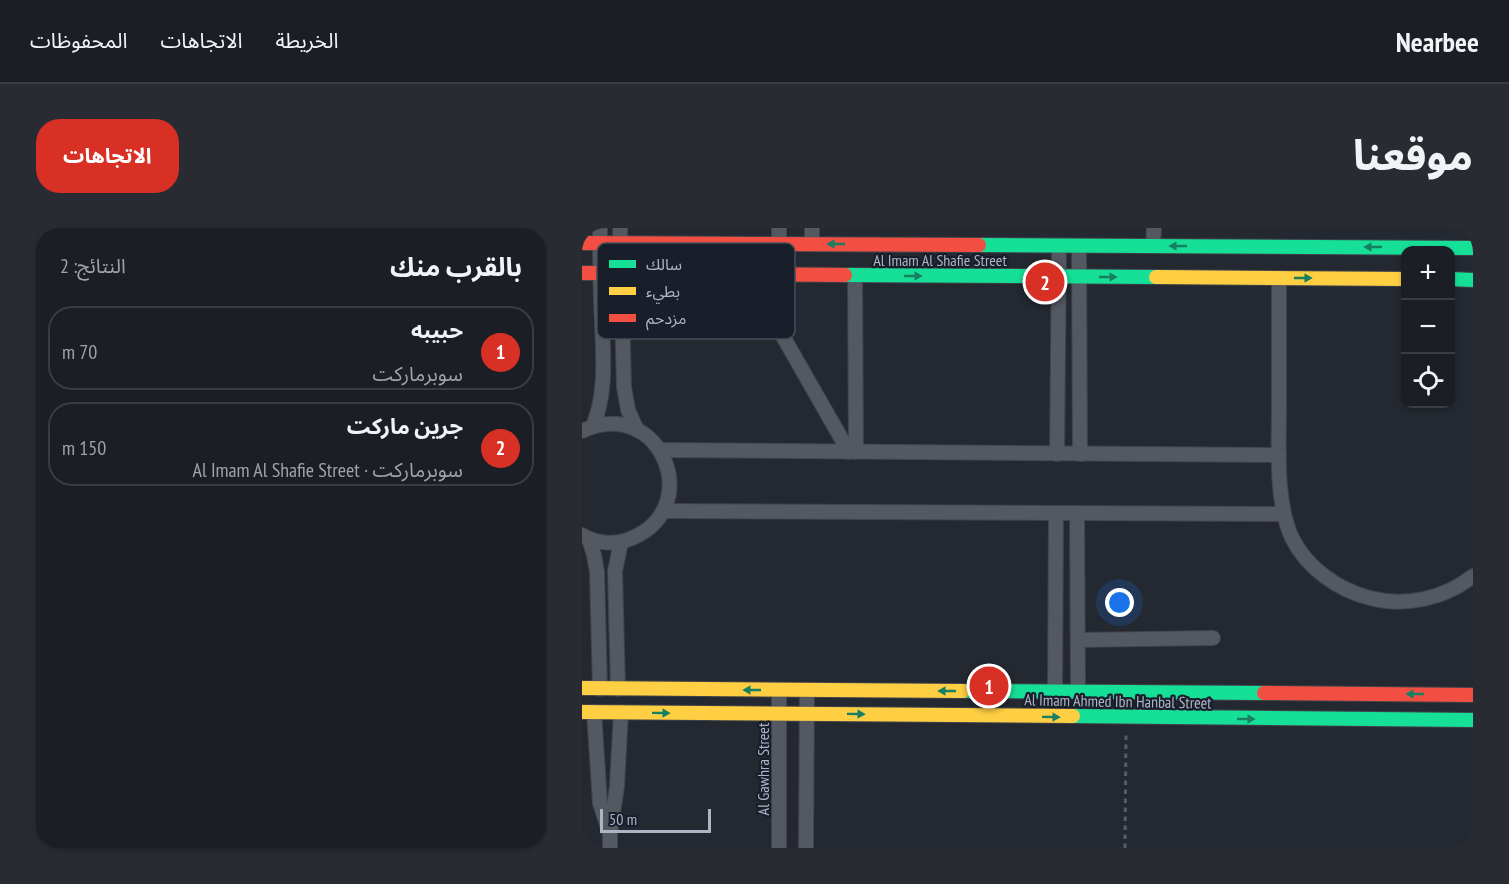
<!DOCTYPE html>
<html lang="ar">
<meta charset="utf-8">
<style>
:root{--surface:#1b1f25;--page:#282c32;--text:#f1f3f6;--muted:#a0a2a7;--line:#393d42;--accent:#d93025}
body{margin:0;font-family:"PT Sans Narrow","Noto Sans Arabic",sans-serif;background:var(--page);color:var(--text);direction:rtl}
.controls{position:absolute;right:18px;top:18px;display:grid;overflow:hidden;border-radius:12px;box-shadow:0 2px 4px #0004}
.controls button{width:54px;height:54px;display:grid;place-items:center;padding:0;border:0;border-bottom:2px solid var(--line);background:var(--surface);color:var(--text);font:30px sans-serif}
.scale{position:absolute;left:18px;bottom:15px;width:111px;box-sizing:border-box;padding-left:6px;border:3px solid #adb4c4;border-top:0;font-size:16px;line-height:21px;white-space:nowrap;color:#adb4c4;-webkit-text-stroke:4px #181f2b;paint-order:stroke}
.you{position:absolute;left:538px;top:375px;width:21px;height:21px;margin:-15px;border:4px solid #fff;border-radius:50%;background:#1a73e8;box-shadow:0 0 0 9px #1a73e833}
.badge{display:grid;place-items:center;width:39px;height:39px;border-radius:50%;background:var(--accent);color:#fff;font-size:20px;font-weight:700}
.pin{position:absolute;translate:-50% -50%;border:3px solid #fff;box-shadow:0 2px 6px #0006}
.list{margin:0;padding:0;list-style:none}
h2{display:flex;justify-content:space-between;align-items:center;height:78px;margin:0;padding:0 24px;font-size:26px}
h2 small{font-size:20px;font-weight:400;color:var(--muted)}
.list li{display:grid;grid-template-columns:39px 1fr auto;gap:18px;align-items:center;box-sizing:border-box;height:84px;margin:0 12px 12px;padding:0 12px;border:2px solid var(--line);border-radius:24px}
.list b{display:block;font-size:22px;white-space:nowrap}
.list p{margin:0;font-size:20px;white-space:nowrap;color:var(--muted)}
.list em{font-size:20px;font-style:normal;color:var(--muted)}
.icon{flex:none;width:33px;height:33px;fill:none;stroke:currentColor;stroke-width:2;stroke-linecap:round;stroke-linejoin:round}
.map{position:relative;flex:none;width:891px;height:620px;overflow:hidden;direction:ltr;border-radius:24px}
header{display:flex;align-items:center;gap:36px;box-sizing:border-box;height:84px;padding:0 30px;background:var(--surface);border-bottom:2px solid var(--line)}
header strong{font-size:28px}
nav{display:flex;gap:33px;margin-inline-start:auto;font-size:21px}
.intro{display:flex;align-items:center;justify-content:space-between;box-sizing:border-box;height:144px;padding:0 36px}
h1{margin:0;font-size:42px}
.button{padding:15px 27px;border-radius:24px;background:var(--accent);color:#fff;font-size:21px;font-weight:700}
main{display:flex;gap:36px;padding:0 36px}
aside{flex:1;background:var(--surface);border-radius:24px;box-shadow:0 2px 4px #0004}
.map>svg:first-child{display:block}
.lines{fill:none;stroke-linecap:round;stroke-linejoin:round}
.street-casing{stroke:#40434a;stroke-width:16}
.fast-casing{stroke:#40434a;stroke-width:16}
.slow-casing{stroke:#40434a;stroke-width:16}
.jam-casing{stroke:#40434a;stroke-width:16}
.path{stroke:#585c63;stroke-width:3;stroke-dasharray:4.5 4.5;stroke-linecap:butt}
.street{stroke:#545860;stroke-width:14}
.fast{stroke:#16e098;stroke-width:14}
.slow{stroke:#ffcf43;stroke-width:14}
.jam{stroke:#f24e42;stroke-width:14}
.oneway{fill:#178062}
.labels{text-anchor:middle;stroke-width:4.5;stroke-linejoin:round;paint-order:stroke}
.street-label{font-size:16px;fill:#adb4c4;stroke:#181f2b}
.key{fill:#181f2b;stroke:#454c59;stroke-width:1.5}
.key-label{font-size:16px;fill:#adb4c4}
</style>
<header>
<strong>Nearbee</strong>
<nav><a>الخريطة</a><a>الاتجاهات</a><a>المحفوظات</a></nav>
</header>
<div class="intro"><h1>موقعنا</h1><a class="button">الاتجاهات</a></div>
<main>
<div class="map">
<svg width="891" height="620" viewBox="0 0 891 620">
<rect width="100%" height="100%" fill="#242931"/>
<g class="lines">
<defs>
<g id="street">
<path d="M38,0L42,159L46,182L55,202"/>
<path d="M197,16V0"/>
<path d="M230,16V0"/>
<path d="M497,18L498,226"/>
<path d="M571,18L572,0"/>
<path d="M166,47L267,224"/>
<path d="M273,47L274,224"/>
<path d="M697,50C697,93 697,136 697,179C697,219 693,273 710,310C725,340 756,362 788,370C823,379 862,371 891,348"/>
<path d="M11,198C25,164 21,128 20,93C18,62 18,31 18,0"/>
<path d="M0,203C80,166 126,284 45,312C30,317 13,315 0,307"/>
<path d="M78,222L697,227"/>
<path d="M475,226L477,18"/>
<path d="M81,283L701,286"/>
<path d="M495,285L496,464"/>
<path d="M7,311L12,327L15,344L18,461"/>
<path d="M496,412L631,410"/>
<path d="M36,461L33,343L39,314"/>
<path d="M473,464L474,285"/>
<path d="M12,484L18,575L28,606"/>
<path d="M28,620V606L35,558L39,484"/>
<path d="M197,620V462"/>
<path d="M224,620L225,462"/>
</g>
<g id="fast">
<path d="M397,17L891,20"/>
<path d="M263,47L574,49"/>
<path d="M868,51L891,52"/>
<path d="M381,463L682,465"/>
<path d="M491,488L891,492"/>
</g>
<g id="slow">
<path d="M574,49L824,51"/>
<path d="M0,460L381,463"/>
<path d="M0,484L491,488"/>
</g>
<g id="jam">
<path d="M0,15L397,17"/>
<path d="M0,45L263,47"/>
<path d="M682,465L891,467"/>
</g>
</defs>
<use href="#street" class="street-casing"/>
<use href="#fast" class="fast-casing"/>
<use href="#slow" class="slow-casing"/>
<use href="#jam" class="jam-casing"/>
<path class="path" d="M543,620L544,504"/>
<use href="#street" class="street"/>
<use href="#fast" class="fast"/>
<use href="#slow" class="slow"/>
<use href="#jam" class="jam"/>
</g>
<defs><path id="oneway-solid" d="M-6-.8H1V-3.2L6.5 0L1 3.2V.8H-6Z" transform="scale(1.5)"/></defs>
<g class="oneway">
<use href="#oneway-solid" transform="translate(254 16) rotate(-180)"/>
<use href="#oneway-solid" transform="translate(596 18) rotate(-180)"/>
<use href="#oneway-solid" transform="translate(791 19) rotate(-180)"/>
<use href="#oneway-solid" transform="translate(331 48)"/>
<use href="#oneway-solid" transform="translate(526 49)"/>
<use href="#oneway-solid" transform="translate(721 50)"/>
<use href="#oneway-solid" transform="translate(170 462) rotate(-180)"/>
<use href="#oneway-solid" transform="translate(365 463) rotate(-180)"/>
<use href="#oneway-solid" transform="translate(833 466) rotate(-180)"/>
<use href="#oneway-solid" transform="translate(79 485) rotate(1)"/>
<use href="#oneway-solid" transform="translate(274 486) rotate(1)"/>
<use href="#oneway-solid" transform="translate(469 489) rotate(1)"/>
<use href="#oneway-solid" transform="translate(664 491)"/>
</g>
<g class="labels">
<g class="street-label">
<text x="358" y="38">Al Imam Al Shafie Street</text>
<text transform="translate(536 473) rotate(1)" y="6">Al Imam Ahmed Ibn Hanbal Street</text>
<text transform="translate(181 541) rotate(-90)" y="6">Al Gawhra Street</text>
</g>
</g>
<rect x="15" y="15" width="198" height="96" rx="9" class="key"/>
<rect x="27" y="32" width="27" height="8" fill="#16e098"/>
<rect x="27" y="59" width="27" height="8" fill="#ffcf43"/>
<rect x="27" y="86" width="27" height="8" fill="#f24e42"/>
<g class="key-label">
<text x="64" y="42">سالك</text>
<text x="64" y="69">بطيء</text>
<text x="64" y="96">مزدحم</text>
</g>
</svg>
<div class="controls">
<button>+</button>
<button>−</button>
<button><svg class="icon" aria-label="locate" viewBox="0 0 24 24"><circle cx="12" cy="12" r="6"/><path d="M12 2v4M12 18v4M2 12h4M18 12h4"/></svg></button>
</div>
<div class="scale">50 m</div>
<div class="you"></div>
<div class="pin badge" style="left:407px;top:458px">1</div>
<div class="pin badge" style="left:463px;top:54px">2</div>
</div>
<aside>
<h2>بالقرب منك<small>النتائج: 2</small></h2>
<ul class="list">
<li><span class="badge">1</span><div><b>حبيبه</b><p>سوبرماركت</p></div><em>70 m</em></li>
<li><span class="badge">2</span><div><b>جرين ماركت</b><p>سوبرماركت · Al Imam Al Shafie Street</p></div><em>150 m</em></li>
</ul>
</aside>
</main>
